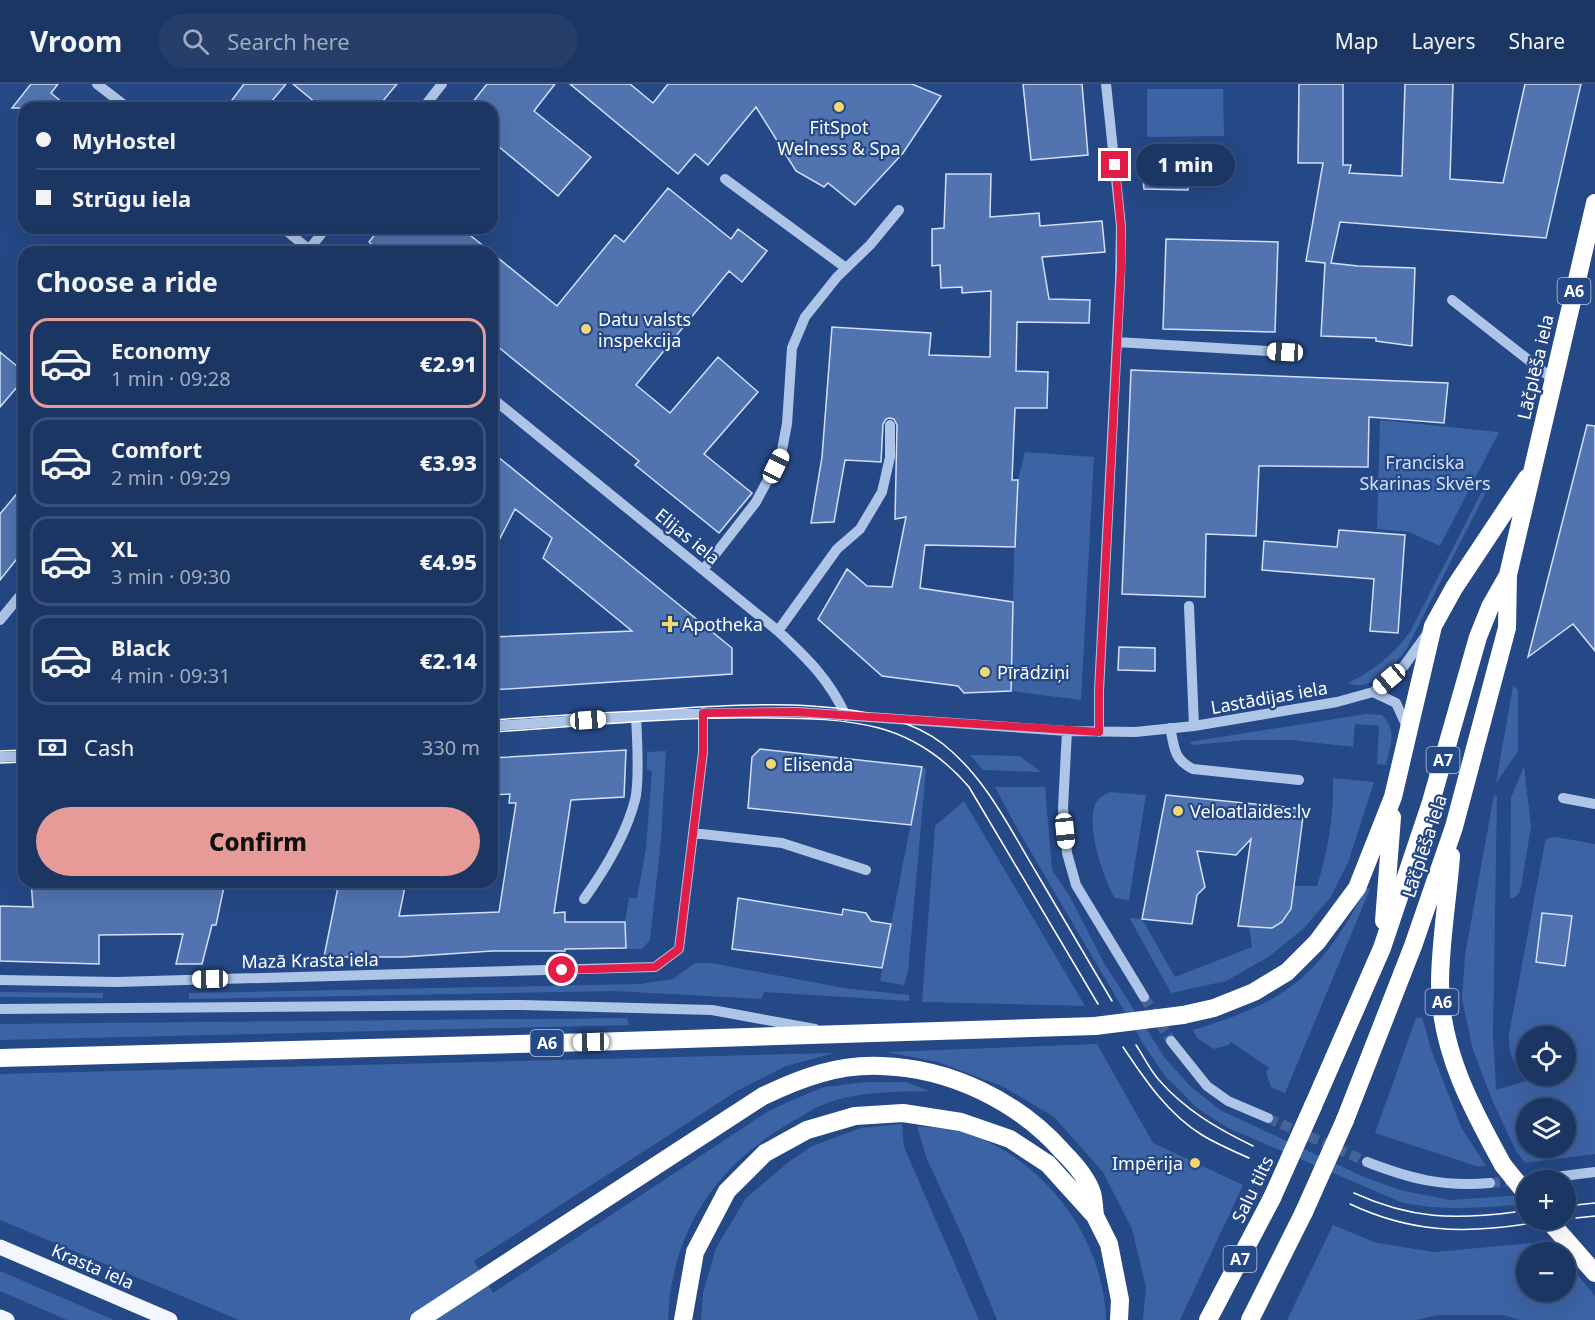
<!DOCTYPE html>
<meta charset="utf-8">
<style>
:root{--surface:#1c3664;--page:#253e6a;--text:#f1f3f6;--muted:#a0abbf;--line:#3a5078;--accent:#e69b98}
body{margin:0;font-family:"Noto Sans",sans-serif;background:var(--page);color:var(--text);height:100vh;display:flex;flex-direction:column;font-size:22px;white-space:nowrap}
*{box-sizing:border-box;margin:0}
p{font-size:20px;color:var(--muted)}
.icon{flex:none;width:33px;height:33px;fill:none;stroke:currentColor;stroke-width:2;stroke-linecap:round;stroke-linejoin:round}
.map{position:relative;flex:1;overflow:hidden}
.panel{position:absolute;left:18px;top:162px;width:480px;height:642px;display:flex;flex-direction:column;background:var(--surface);border-radius:18px;box-shadow:0 6px 24px #0002,0 0 0 2px var(--line)}
.panel>*{flex:none}
.banner{position:absolute;left:18px;top:18px;width:480px;height:132px;border-radius:18px;box-shadow:0 6px 24px #0002,0 0 0 2px var(--line);display:grid;align-content:center;height:132px;padding:0 18px;background:var(--surface)}
.controls{position:absolute;left:1516px;top:942px;display:grid;gap:12px}
.controls a{display:grid;place-items:center;width:60px;height:60px;border-radius:50%;background:var(--surface);box-shadow:0 6px 24px #0002,0 0 0 2px var(--line);font-size:30px}
.end{position:absolute;width:27px;height:27px;margin:-14px;border:8px solid #e11d48;background:#fff;box-shadow:0 0 0 3px #fff}
.from{border-radius:50%}
.bubble{position:absolute;height:42px;border-radius:21px;background:var(--surface);box-shadow:0 6px 24px #0002,0 0 0 2px var(--line);font-size:20px;font-weight:800;line-height:42px;text-align:center}
.car{position:absolute;width:18px;height:36px;margin:-18px -9px;border-radius:8px;box-shadow:0 0 4px 2px #0007;background:linear-gradient(#fff 24%,#345 0 40%,#fff 0 76%,#345 0 86%,#fff 0)}
.banner b{display:flex;align-items:center;gap:21px;height:57px;font-size:22px}
.banner b+b{border-top:2px solid var(--line)}
.banner i{width:15px;height:15px;background:var(--text)}
ul{padding:0;list-style:none}
li{display:flex;align-items:center;gap:18px;height:90px;margin:0 12px 9px;padding:0 6px;border:3px solid var(--line);border-radius:18px}
li div{flex:1}
li b{display:block;font-size:22px}
li em{font-style:normal;font-weight:800}
li.current{border-color:var(--accent)}
li>.icon{width:54px;height:54px;stroke-width:1.5}
h2{padding:0 18px;font-size:27px;line-height:72px}
.pay{display:flex;align-items:center;gap:15px;height:66px;padding:0 18px;font-size:22px}
.pay p{margin-inline-start:auto}
.button{display:flex;gap:12px;margin-top:auto;padding:12px 18px}
.button a{flex:1;height:69px;border-radius:36px;background:var(--accent);color:#111;font-size:24px;font-weight:800;line-height:69px;text-align:center}
header{display:flex;align-items:center;gap:36px;box-sizing:border-box;height:84px;padding:0 30px;background:var(--surface);border-bottom:2px solid var(--line)}
header strong{font-size:28px}
nav{display:flex;gap:33px;margin-inline-start:auto;font-size:21px}
.search{width:420px;height:54px;background:var(--page);display:flex;align-items:center;gap:15px;box-sizing:border-box;padding:0 21px;border-radius:33px;color:var(--muted);font-size:22px}
.map>svg:first-child{display:block}
</style>
<header>
<strong>Vroom</strong>
<div class="search"><svg class="icon" aria-label="search" viewBox="0 0 24 24"><circle cx="10" cy="10" r="6"/><path d="M15 15l6 6"/></svg>Search here</div>
<nav><a>Map</a><a>Layers</a><a>Share</a></nav>
</header>
<div class="map">
<svg width="1595" height="1236" viewBox="0 0 1595 1236">
<rect width="100%" height="100%" fill="#254886"/>
<path fill="#3c63a4" fill-rule="evenodd" d="M1147 5H1223L1224 52 1147 53Z
M1380 336 1499 348 1440 462 1409 448 1377 445Z
M1025 368 1094 373 1081 616 1011 607 1015 429 1018 396Z
M1486 408 1406 566C1393 582 1370 609 1348 599 1373 587 1393 571 1410 548L1481 409Z
M1513 602 1518 606V667L1496 699Z
M1366 630 1382 631C1398 647 1390 661 1386 681L1377 680 1379 642 1355 640 1353 663 1292 656H1246L1193 661 1189 658Z
M666 667 661 756 650 856 642 865H626L625 838 629 814H637L646 764 652 687 647 686V668Z
M970 671 1020 672 1041 688 983 686Z
M1524 682 1531 742 1521 803 1519 809 1514 814H1510L1511 714Z
M922 683 926 685 908 888 904 901 880 897Z
M1333 694 1374 698 1348 779 1330 814 1304 844 1270 872 1226 897 1171 909 1130 835 1131 834 1142 835 1175 893 1252 863 1249 843H1276L1290 829 1294 802H1317C1328 766 1334 732 1333 694Z
M995 703H1045L1052 786 1069 811 1104 879 1165 974 1190 1002 1220 1026 1364 1093 1400 1106 1450 1116 1527 1111V1120C1485 1124 1445 1127 1403 1119L1228 1044 1197 1024 1165 992 1146 964 1018 746Z
M1110 708 1146 711 1129 816 1115 814C1103 793 1088 749 1094 724 1096 716 1102 711 1110 708Z
M1494 711 1497 712 1493 952 1496 1006 1533 995 1529 992H1566V952H1527V990C1512 978 1508 969 1509 950L1545 758 1548 754 1556 753 1595 760V1070L1525 1079 1516 1067 1493 1018 1473 966 1462 915 1465 871ZM1527 1024H1566V1064H1527Z
M964 717 1085 922 922 918 935 742Z
M1366 804 1370 805 1285 1009 1271 1003 1266 988 1269 984 1231 958 1228 961 1214 965 1197 954 1193 946C1287 918 1320 892 1366 804Z
M695 879H711L844 904 909 911V917L764 908 761 915 614 907 189 915V909L640 900 673 895Z
M0 908 103 909V914L0 913Z
M1422 933 1432 968 1461 1043 1486 1082H1476L1375 1049 1416 934Z
M627 934 629 941 0 956V940Z
M1097 960 1153 1059 1243 1101 1180 1236H1143L1146 1203 1132 1145 1103 1088 1054 1033 1002 1002 938 978 886 968Z
M835 969 786 982 737 1007 474 1177 493 1209 767 1028 788 1018 824 1003 866 998H906L930 1007C894 1008 856 1007 822 1021 811 1026 800 1033 790 1039 715 1082 671 1149 668 1236H239L0 1136V990Z
M902 1040 904 1063 979 1236H701L703 1209 716 1164 746 1114 790 1077 812 1062 861 1044Z
M917 1042C934 1044 951 1044 967 1049 1045 1076 1104 1154 1106 1236H997L963 1153 926 1073Z
M1333 1141 1377 1159 1435 1168 1542 1158 1557 1168H1527V1208H1566V1177L1595 1212V1236H1521L1503 1231H1439L1416 1236H1287Z
M0 1187 114 1236H67L0 1207Z"/>
<path fill="#5174b0" stroke="#d3e0f7" stroke-width="1.5" d="M31 0H58L51 9 69 24H12Z
M244 0H286L266 24H226Z
M293 0H397L377 24H322Z
M487 0H555L534 27 591 73 558 112 492 57V24H468Z
M570 0H630L653 19 668 0H912L941 12 903 69 855 121 828 99 824 103 796 87 756 23 708 81 695 70 678 90Z
M1023 0H1082L1088 71 1031 76Z
M1299 0H1343V81H1351L1349 89 1402 92 1405 0H1453L1450 95 1503 99 1525 0H1581L1546 154 1340 138 1331 179 1358 182 1415 184 1412 262 1376 257V254L1321 252 1325 179 1306 177 1323 79H1298Z
M1140 67 1189 69 1188 106 1144 105Z
M946 90H991L990 133 1039 129 1040 142 1102 137 1105 168 1042 173 1049 215 1090 216 1089 239 1017 238 1016 287 1048 288 1047 324H1015L1012 396H1018L1015 463 925 461 920 504 1013 518 1011 607 964 609 958 602 882 592 818 535 847 485 867 502 892 503 906 433 895 435 897 341 894 335 889 334 886 335 883 340 881 378 845 376 834 438 811 439 822 373 832 243 931 249 929 271 990 273 991 207 962 209V203L941 204 940 181 932 182V145L944 144Z
M668 104 731 155 738 145 767 167 742 198 729 187 636 301 670 329 718 273 758 308 704 370 752 409 719 449 635 381 639 377 492 258V169L557 222 615 151 624 158Z
M380 144H461L491 168H381L369 158Z
M1166 155 1278 158 1275 248 1163 245Z
M0 268 24 288V295L0 323Z
M1131 286 1448 299 1444 339 1369 333 1368 383 1259 382 1256 452 1206 450 1205 513 1122 510Z
M1587 341 1595 342V567L1573 540 1528 573Z
M492 368 732 564V590L492 606V553L632 547 543 474 552 454 515 425 492 470Z
M24 401V466L0 496V430Z
M1339 446 1405 451 1398 549 1370 547 1374 495 1262 486 1264 457 1337 463Z
M1119 563 1155 564V587L1118 586Z
M760 665 922 683 911 741 748 724 752 673Z
M626 666 624 713 571 716 554 829 565 828V838H625L626 864 565 865V867H492L403 873H324L339 798H406L399 832 499 828 516 719H509L510 710 492 711V674Z
M1166 711 1304 725 1291 825 1282 838 1272 844 1238 842 1251 755 1236 771 1197 767 1205 803 1197 811 1192 840 1142 835Z
M31 798H225L216 841H212L202 880H176L183 850 99 851V880L0 877V822L33 823Z
M738 814 842 831 843 825 866 829 871 837 891 840 882 884 732 865Z
M1542 829 1572 832 1565 882 1536 878Z"/>
<g fill="none" stroke-linecap="round" stroke-linejoin="round">
<path stroke="#466398" stroke-width="10" stroke-dasharray="10 5" stroke-linecap="butt" d="M1144 913 1171 957
M1268 1034 1367 1078
M1490 1099 1539 1095"/>
<path stroke="#afc5e8" stroke-width="10" d="M97 0 128 24
M423 24 442 0
M725 95 846 184
M283 144 312 168
M307 168 326 144
M1452 216 1554 296
M1117 258 1285 268
M492 314 778 547C807 574 829 595 846 632
M703 486 756 418 781 371 787 340 792 264 805 233 837 193 870 161 899 126
M1189 522 1194 642
M0 536 24 507
M778 547 837 465 860 445 882 408 890 373V341
M1373 608 1396 619 1408 645
M492 642 673 630 797 628 1067 647 1135 648 1194 642 1337 618 1373 608 1404 582 1427 550
M1170 644C1175 664 1173 675 1193 685L1299 696
M1067 647 1063 724 1067 769 1076 801 1144 913
M1099 648V607L1120 197 1121 142 1106 0
M0 673 24 672
M1563 714 1595 720
M693 749 782 759 866 786
M584 815C604 787 626 751 635 716 640 696 637 654 636 632
M0 896 116 898 655 883 679 865 703 668V629
M0 925 522 921 712 926 815 945
M1171 957 1207 1002 1228 1017 1268 1034
M1367 1078C1411 1095 1442 1103 1490 1099
M1539 1095 1595 1088"/>
<path stroke="#f2f6fe" stroke-width="15" d="M0 1163 170 1236
M0 1233 7 1236"/>
<path stroke="#fff" stroke-width="18" d="M1451 772C1448 813 1440 859 1440 900 1440 966 1472 1025 1503 1081
M1384 837 1392 733
M1183 931 1214 924 1254 908 1287 888 1317 858 1357 804 1393 713 1433 542 1454 504 1527 394
M0 974 591 958 1095 942
M1313 1022 1382 864 1431 718 1478 553 1490 523 1507 493
M1345 1036 1413 862 1454 743 1507 544 1508 491 1595 119
M1565 1155 1595 1189
M419 1236 763 1012C801 994 838 980 881 982 950 984 1018 1017 1063 1068 1074 1079 1087 1093 1092 1109 1094 1116 1094 1124 1095 1132
M683 1236 695 1168 727 1107 765 1069 807 1046 855 1032 903 1029 961 1038 1010 1055 1048 1080 1095 1132 1109 1160 1120 1216 1119 1236
M1208 1236 1272 1114
M1250 1236 1304 1128"/>
<path stroke="#fff" stroke-width="1.5" d="M492 636C546 632 601 629 655 626 735 621 878 608 943 660 985 693 1009 743 1036 788 1061 831 1087 874 1112 917
M492 648C585 642 678 632 770 634 806 634 844 635 879 644 916 654 945 675 969 703L1098 920
M0 667 24 666
M0 679 24 678
M1136 961C1144 973 1150 986 1159 996 1185 1026 1218 1045 1253 1062
M1123 963C1145 996 1168 1030 1202 1051 1217 1060 1233 1067 1249 1074
M1354 1109C1411 1135 1454 1136 1515 1128
M1350 1120C1409 1148 1463 1150 1526 1140
M1566 1122 1595 1119
M1576 1134 1595 1132"/>
<path stroke="#fff" stroke-width="18" d="M1095 942 1183 931
M1503 1081 1527 1111
M1272 1114 1313 1022
M1304 1128 1345 1036
M1548 1136 1565 1155"/>
</g>
<g fill="none" stroke-linecap="round" stroke-linejoin="round">
<path stroke="#e11d48" stroke-width="8" d="M562 886 655 883 679 865 703 668V629L797 628 1099 648V607L1121 184V142L1115 81"/>
</g>
<g fill="#f2d873" stroke="#254886" stroke-width="2">
<circle cx="839" cy="23" r="6"/>
<circle cx="586" cy="245" r="6"/>
<path d="M667 531h6v6h6v6h-6v6h-6v-6h-6v-6h6z"/>
<circle cx="985" cy="588" r="6"/>
<circle cx="771" cy="680" r="6"/>
<circle cx="1178" cy="727" r="6"/>
<circle cx="1195" cy="1079" r="6"/>
</g>
<g text-anchor="middle" dominant-baseline="central" stroke-width="4.5" stroke-linejoin="round" paint-order="stroke">
<g fill="#254886" stroke="#bec8db" stroke-width="1.5">
<rect x="1557.5" y="194" width="33" height="26" rx="4.5"/>
<rect x="1426.5" y="663" width="33" height="26" rx="4.5"/>
<rect x="1425.5" y="905" width="33" height="26" rx="4.5"/>
<rect x="530.5" y="946" width="33" height="26" rx="4.5"/>
<rect x="1223.5" y="1162" width="33" height="26" rx="4.5"/>
</g>
<g font-size="16" font-weight="bold" fill="#fff">
<text x="1574" y="207">A6</text>
<text x="1443" y="676">A7</text>
<text x="1442" y="918">A6</text>
<text x="547" y="959">A6</text>
<text x="1240" y="1175">A7</text>
</g>
<g font-size="18" fill="#fff" stroke="#254886" text-anchor="start">
<text x="839" y="43" text-anchor="middle">FitSpot<tspan x="839" dy="21">Welness &amp; Spa</tspan></text>
<text x="598" y="235">Datu valsts<tspan x="598" dy="21">inspekcija</tspan></text>
<text x="682" y="540">Apotheka</text>
<text x="997" y="588">Pīrādziņi</text>
<text x="783" y="680">Elisenda</text>
<text x="1190" y="727">Veloatlaides.lv</text>
<text x="1183" y="1079" text-anchor="end">Impērija</text>
</g>
<g font-size="18" fill="#fff" stroke="#254886">
<text transform="translate(1535 283) rotate(-77)">Lāčplēša iela</text>
<text transform="translate(688 452) rotate(39)">Elijas iela</text>
<text transform="translate(1269 613) rotate(-10)">Lastādijas iela</text>
<text transform="translate(1424 762) rotate(-72)">Lāčplēša iela</text>
<text transform="translate(310 876) rotate(-1)">Mazā Krasta iela</text>
<text transform="translate(1252 1105) rotate(-64)">Salu tilts</text>
<text transform="translate(93 1182) rotate(23)">Krasta iela</text>
</g>
<g font-size="18" fill="#d3e0f7" stroke="#254886">
<text x="1425" y="378">Franciska<tspan x="1425" dy="21">Skarinas Skvērs</tspan></text>
</g>
</g>
</svg>
<div class="controls">
<a><svg class="icon" aria-label="locate" viewBox="0 0 24 24"><circle cx="12" cy="12" r="6"/><path d="M12 2v4M12 18v4M2 12h4M18 12h4"/></svg></a>
<a><svg class="icon" aria-label="layers" viewBox="0 0 24 24"><path d="M12 4l9 5-9 5-9-5zM3 14l9 5 9-5"/></svg></a>
<a>+</a>
<a>−</a>
</div>
<i class="end from" style="left:562px;top:886px"></i>
<i class="end" style="left:1115px;top:81px"></i>
<div class="bubble" style="left:1136px;top:60px;width:99px">1 min</div>
<i class="car" style="left:1285px;top:268px;rotate:273deg"></i>
<i class="car" style="left:776px;top:382px;rotate:26deg"></i>
<i class="car" style="left:1389px;top:595px;rotate:230deg"></i>
<i class="car" style="left:588px;top:636px;rotate:86deg"></i>
<i class="car" style="left:1065px;top:747px;rotate:174deg"></i>
<i class="car" style="left:210px;top:895px;rotate:269deg"></i>
<i class="car" style="left:591px;top:958px;rotate:269deg"></i>
<div class="banner">
<b><i class="from"></i>MyHostel</b>
<b><i></i>Strūgu iela</b>
</div>
<section class="panel">
<h2>Choose a ride</h2>
<ul>
<li class="current"><svg class="icon" aria-label="car" viewBox="0 0 24 24"><path d="M5 17H2v-5l4-1 3-4h7l3 4 3 1v5h-3M9 17h6M6 11h13"/><circle cx="7" cy="17" r="2"/><circle cx="17" cy="17" r="2"/></svg><div><b>Economy</b><p>1 min · 09:28</p></div><em>€2.91</em></li>
<li><svg class="icon" aria-label="car" viewBox="0 0 24 24"><path d="M5 17H2v-5l4-1 3-4h7l3 4 3 1v5h-3M9 17h6M6 11h13"/><circle cx="7" cy="17" r="2"/><circle cx="17" cy="17" r="2"/></svg><div><b>Comfort</b><p>2 min · 09:29</p></div><em>€3.93</em></li>
<li><svg class="icon" aria-label="car" viewBox="0 0 24 24"><path d="M5 17H2v-5l4-1 3-4h7l3 4 3 1v5h-3M9 17h6M6 11h13"/><circle cx="7" cy="17" r="2"/><circle cx="17" cy="17" r="2"/></svg><div><b>XL</b><p>3 min · 09:30</p></div><em>€4.95</em></li>
<li><svg class="icon" aria-label="car" viewBox="0 0 24 24"><path d="M5 17H2v-5l4-1 3-4h7l3 4 3 1v5h-3M9 17h6M6 11h13"/><circle cx="7" cy="17" r="2"/><circle cx="17" cy="17" r="2"/></svg><div><b>Black</b><p>4 min · 09:31</p></div><em>€2.14</em></li>
</ul>
<div class="pay"><svg class="icon" aria-label="cash" viewBox="0 0 24 24"><path d="M3 7h18v10H3z"/><circle cx="12" cy="12" r="2"/></svg>Cash<p>330 m</p></div>
<div class="button"><a>Confirm</a></div>
</section>
</div>
